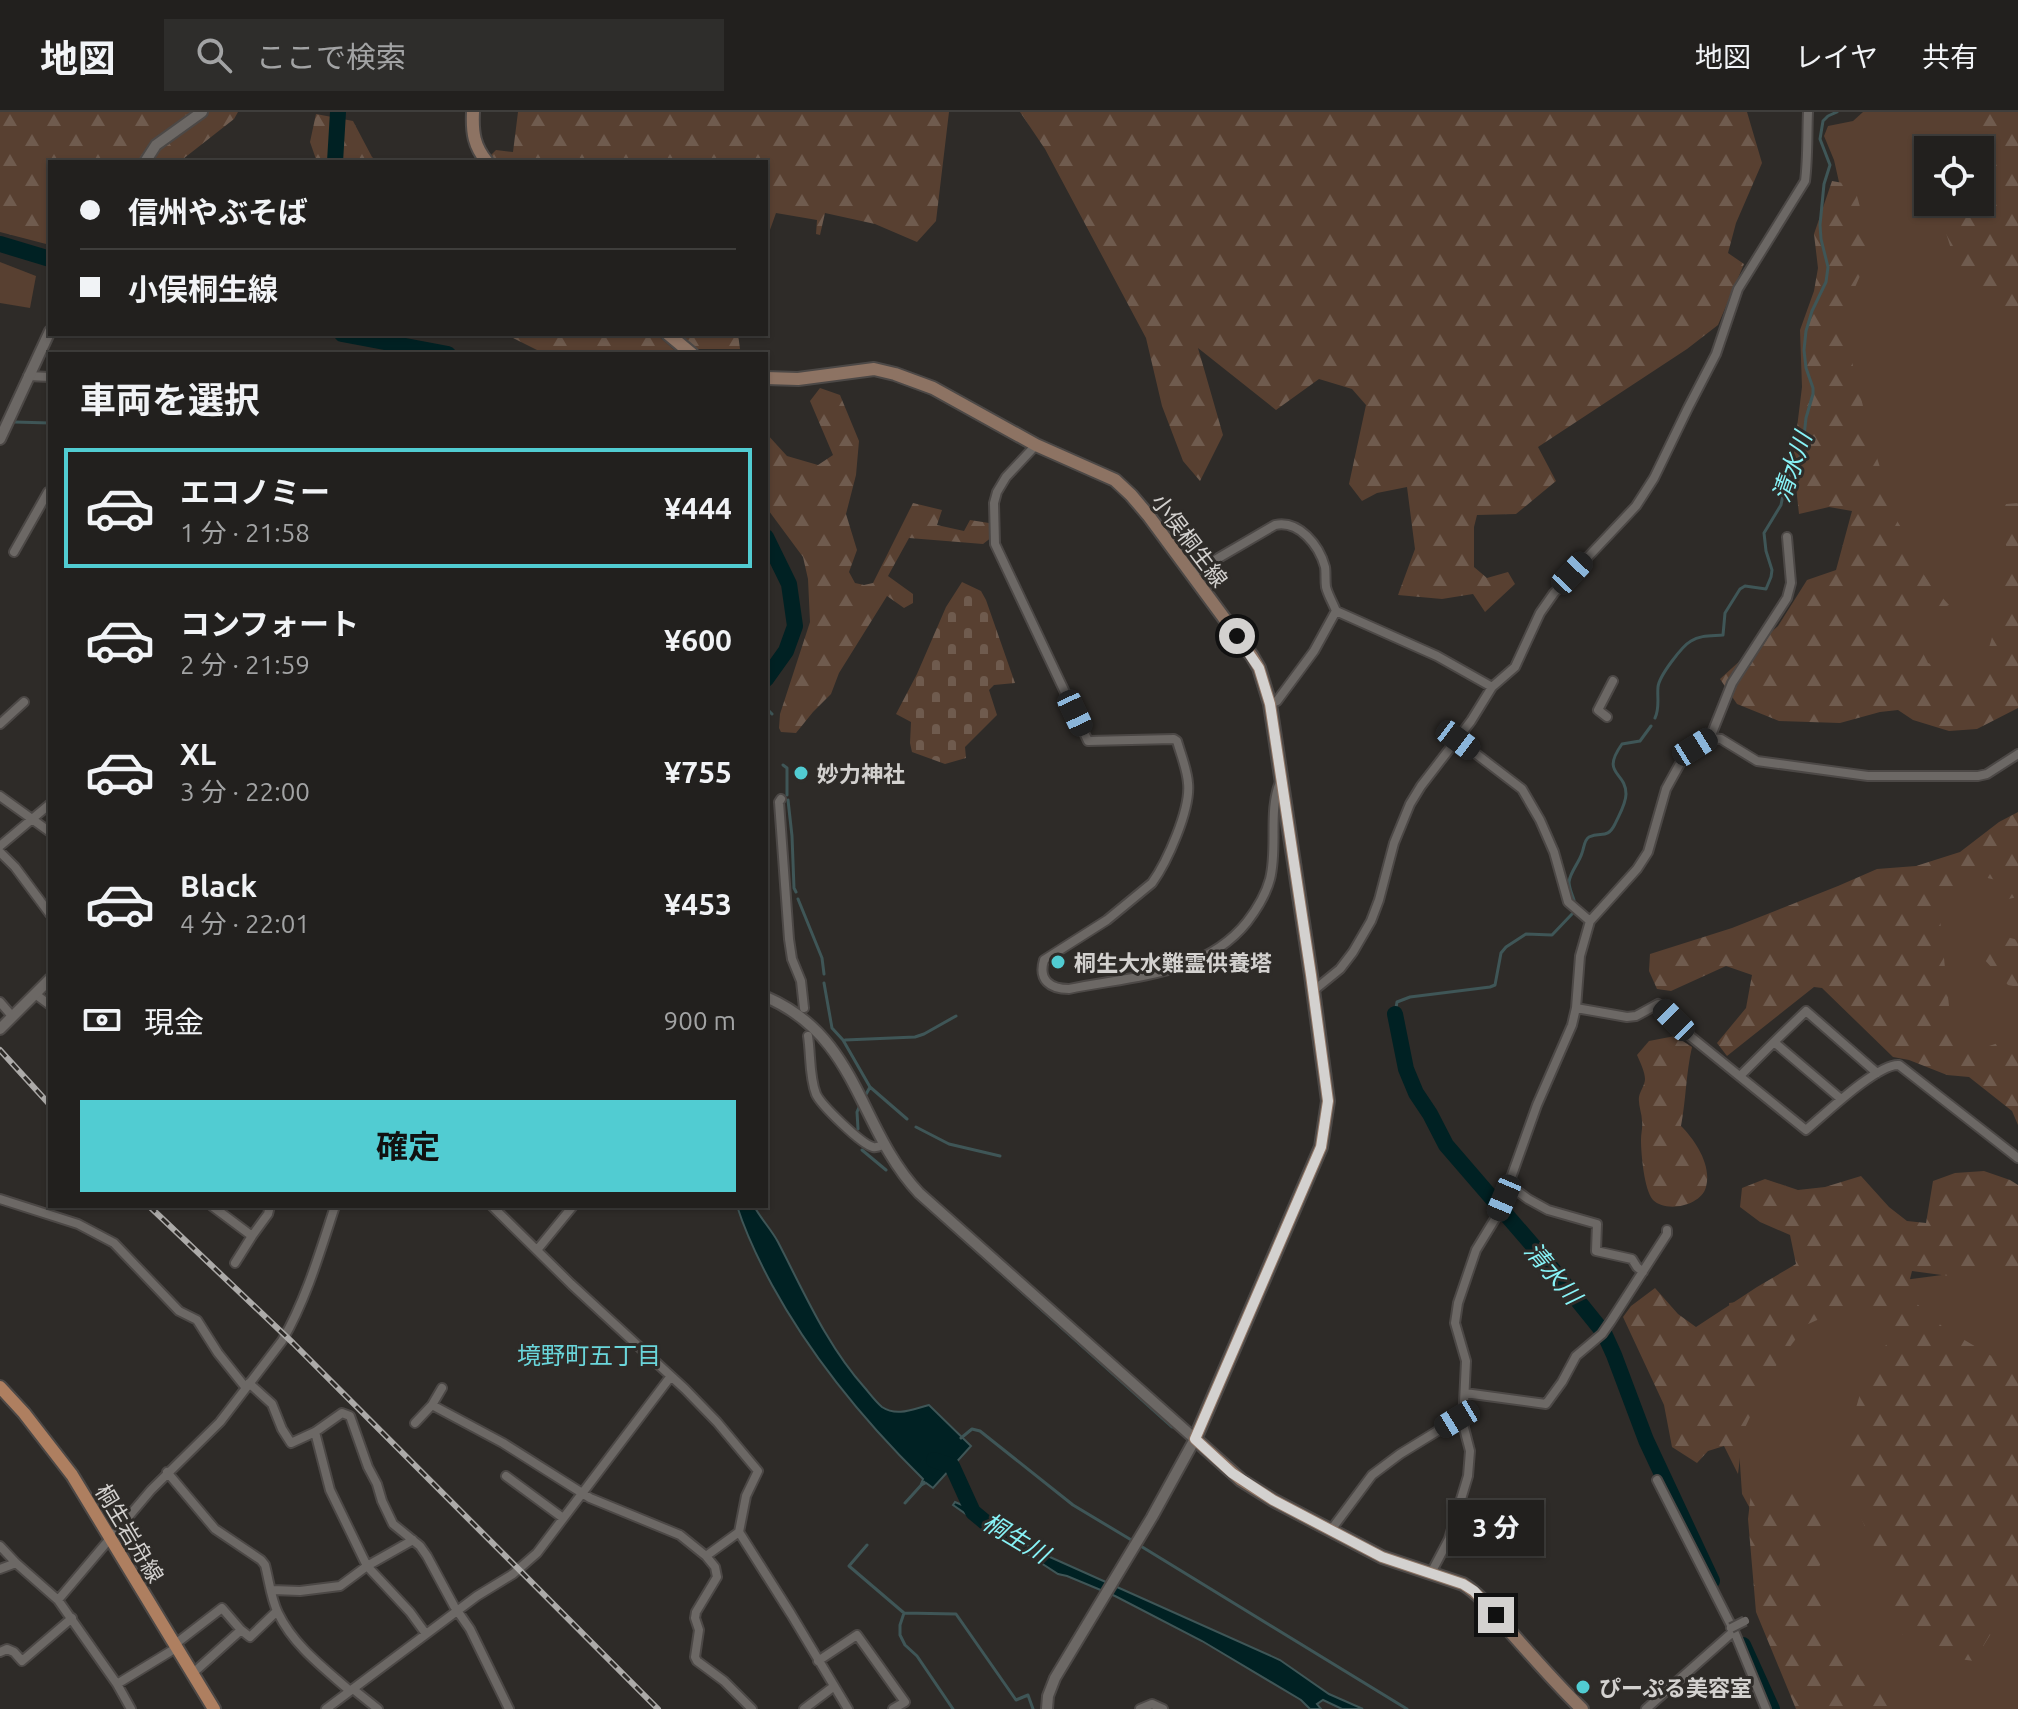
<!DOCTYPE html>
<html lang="ja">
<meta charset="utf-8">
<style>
:root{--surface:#22201e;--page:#2e2d2b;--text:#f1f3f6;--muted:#a2a3a4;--line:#3f3e3c;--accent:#51ccd2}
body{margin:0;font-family:Ubuntu,"Noto Sans JP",sans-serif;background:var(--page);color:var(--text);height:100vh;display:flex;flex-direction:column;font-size:30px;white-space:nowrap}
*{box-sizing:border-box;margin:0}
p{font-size:26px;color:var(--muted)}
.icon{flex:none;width:44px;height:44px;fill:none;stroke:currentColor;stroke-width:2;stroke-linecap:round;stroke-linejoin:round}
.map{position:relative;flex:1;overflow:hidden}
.sheet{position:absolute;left:48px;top:240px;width:720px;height:856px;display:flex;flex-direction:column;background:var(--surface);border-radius:0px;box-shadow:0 2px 6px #0004,0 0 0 2px var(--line)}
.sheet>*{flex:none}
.guide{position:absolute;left:48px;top:48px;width:720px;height:176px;border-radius:0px;box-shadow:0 2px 6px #0004,0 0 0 2px var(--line);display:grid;align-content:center;height:176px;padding:0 32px;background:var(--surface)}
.controls{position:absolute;left:1914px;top:24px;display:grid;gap:16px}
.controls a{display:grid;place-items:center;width:80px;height:80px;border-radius:0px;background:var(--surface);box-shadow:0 2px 6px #0004,0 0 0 2px var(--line);font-size:40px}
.end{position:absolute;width:36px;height:36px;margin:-18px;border:10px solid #d3d1cf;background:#111;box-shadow:0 0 0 4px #111}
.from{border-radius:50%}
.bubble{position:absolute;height:56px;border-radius:0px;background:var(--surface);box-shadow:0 2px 6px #0004,0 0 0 2px var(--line);font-size:26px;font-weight:700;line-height:56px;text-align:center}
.car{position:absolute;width:24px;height:48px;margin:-24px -12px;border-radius:10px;box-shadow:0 0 6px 2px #0007;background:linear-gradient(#222 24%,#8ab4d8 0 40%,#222 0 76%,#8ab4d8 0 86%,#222 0)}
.guide b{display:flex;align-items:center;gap:28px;height:76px;font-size:30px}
.guide b+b{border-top:2px solid var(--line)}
.guide i{width:20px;height:20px;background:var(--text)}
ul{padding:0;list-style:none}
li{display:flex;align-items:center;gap:24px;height:120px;margin:0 16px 12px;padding:0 16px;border:4px solid transparent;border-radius:0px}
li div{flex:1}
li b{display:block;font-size:30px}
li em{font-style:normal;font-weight:700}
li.active{border-color:var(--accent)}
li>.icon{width:72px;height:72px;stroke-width:1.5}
h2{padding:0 32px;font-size:36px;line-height:96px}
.pay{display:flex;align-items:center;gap:20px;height:88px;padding:0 32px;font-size:30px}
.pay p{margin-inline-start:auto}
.action{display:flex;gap:16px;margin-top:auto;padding:16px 32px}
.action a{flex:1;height:92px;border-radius:0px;background:var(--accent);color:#111;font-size:32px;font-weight:700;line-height:92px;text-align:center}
header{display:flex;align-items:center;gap:48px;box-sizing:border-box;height:112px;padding:0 40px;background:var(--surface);border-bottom:2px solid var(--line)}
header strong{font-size:38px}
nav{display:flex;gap:44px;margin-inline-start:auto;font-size:28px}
.search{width:560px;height:72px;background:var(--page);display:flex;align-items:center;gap:20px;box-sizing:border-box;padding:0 28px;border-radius:0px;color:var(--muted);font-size:30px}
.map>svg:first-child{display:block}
</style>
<header>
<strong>地図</strong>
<div class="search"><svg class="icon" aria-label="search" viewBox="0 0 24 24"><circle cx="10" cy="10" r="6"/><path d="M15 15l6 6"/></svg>ここで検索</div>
<nav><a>地図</a><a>レイヤ</a><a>共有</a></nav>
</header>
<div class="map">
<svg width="2018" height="1597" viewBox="0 0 2018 1597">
<defs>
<pattern id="forest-firs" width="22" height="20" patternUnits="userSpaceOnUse" patternTransform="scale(2)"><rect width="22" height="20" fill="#584031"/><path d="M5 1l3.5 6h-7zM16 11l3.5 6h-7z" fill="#6f5b4e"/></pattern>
<pattern id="cemetery-stones" width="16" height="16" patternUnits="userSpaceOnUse" patternTransform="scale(2)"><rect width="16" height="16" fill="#584031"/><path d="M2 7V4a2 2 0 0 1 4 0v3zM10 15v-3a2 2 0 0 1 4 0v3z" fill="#6f5b4e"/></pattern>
</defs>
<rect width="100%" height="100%" fill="#2e2b28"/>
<path fill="#584031" d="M1863 0H1970L1964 38H1928V90H1955L2018 191V528L1998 565 1920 569 1869 468 1839 237 1850 119 1834 48 1824 24 1828 14 1853 9Z
M0 150 36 164 30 196 0 191Z
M2018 705V1004L1892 876 1921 769Z
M2018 1153V1597H1881L1800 1487 1742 1382 1729 1191Z"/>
<path fill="url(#forest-firs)" d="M0 0H238L234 7 183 47 176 50H50V133L0 120Z
M518 0H949L936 109 917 130 875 112 825 101 820 123 816 122 817 108 776 101 766 129V50H496L490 44 496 38 513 40Z
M1020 0H1747L1762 51 1736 111 1728 141 1744 152 1718 213 1687 237 1538 335 1556 369 1516 402 1477 403 1474 415V455L1487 466 1508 460 1515 472 1485 500 1473 482 1442 487 1398 483 1415 437 1407 375 1377 381 1362 389 1349 372 1366 293 1352 277 1319 267 1276 298 1198 236 1223 323 1200 369 1183 349 1162 294 1146 226 1045 37Z
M1967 0H2018V211L1962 157 1952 140 1942 108 1946 90H1980V38H1958Z
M316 2 353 9 372 45 378 50H317L310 30Z
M1832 69 1854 73 1863 106 1868 146 1848 191 1846 226 1872 330 1884 368 1886 391 1907 425 1914 448 1931 473 1949 493C1934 502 1917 491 1903 501L1928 551 1960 562 1984 553 1997 508 2007 436 1998 410 1995 393 2018 391V596L1977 617 1949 619 1913 608 1898 598 1880 600 1840 611 1779 609 1737 592 1720 567 1778 514 1807 468 1836 458 1852 399 1829 395 1799 402 1793 348 1802 275 1800 218 1814 179 1818 156 1814 122Z
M501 222H656L679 242H545L511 225Z
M678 222H738L740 237H695Z
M820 276 840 283 859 329 856 363 846 402 857 438 849 460 855 471 864 473 873 471 913 391 942 398 937 413 964 419 970 408 989 411 992 425 983 432 909 426 888 464 913 482V491L904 496 887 484 839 561 831 582 813 600 796 621 781 620 779 616 780 602 810 510 808 467 803 445 766 395V321L787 344 818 353 833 343 810 289Z
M2018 700V785L2008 787 1996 768 1979 764 1940 808 1951 913 1961 929 1977 938 2010 927 2018 929V1013L2012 999 1969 965 1947 963 1909 948 1893 945 1822 876 1814 875 1727 944 1717 931 1746 896 1752 863 1726 854 1671 879 1657 877 1649 859 1650 842 1732 816 1838 774 1877 757 1916 754 1960 740 1999 710Z
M1988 820 2018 828V875L2008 873 1982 845Z
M1675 924 1692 935C1686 961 1686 988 1681 1014 1695 1028 1712 1053 1706 1075 1701 1094 1666 1101 1653 1088 1644 1078 1641 1041 1641 1028 1641 1021 1643 1015 1642 1009 1642 1001 1638 993 1639 985 1640 979 1645 973 1645 967 1645 960 1640 950 1637 943L1649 929Z
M1984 1059 2010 1068 2018 1073V1156L1964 1166 1912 1159 1910 1167 1916 1191 1944 1216 2012 1256H2018V1478L1974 1549 1930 1543 1898 1519 1884 1457 1845 1370 1846 1330 1854 1302 1870 1250 1887 1232V1195L1837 1199 1806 1213 1770 1262 1743 1320 1738 1362 1724 1334 1708 1339 1697 1351 1672 1335 1664 1293 1623 1205 1631 1194 1655 1176 1678 1202 1696 1215 1757 1175 1796 1152 1790 1123 1760 1110 1740 1095 1742 1076 1765 1067 1798 1078 1825 1075 1861 1064 1889 1095 1907 1109 1926 1111 1933 1069 1955 1061Z
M1796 1380 1817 1389 1825 1441 1814 1467 1819 1488 1832 1524 1852 1549 1861 1568 1910 1597H1796L1756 1500 1748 1407 1751 1381Z"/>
<path fill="url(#cemetery-stones)" d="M962 470 981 479 986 488 1015 571 994 573 989 578 997 603 965 635 966 646 945 652 912 640 910 631 911 610 896 602 917 562 946 495Z"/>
<path fill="#002123" stroke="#3f5657" stroke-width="2" d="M737 1094H754C761 1107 771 1117 778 1130 804 1180 827 1234 865 1276 870 1282 876 1290 882 1295 897 1305 913 1297 929 1293L971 1334 933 1376 926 1371 922 1373 921 1372 923 1367C864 1309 812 1246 772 1173 758 1147 746 1122 737 1094Z
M955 1390 981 1401 999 1418 1041 1441 1280 1548 1329 1582 1363 1597H1342L1323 1588 1317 1592 1321 1597H1310L1301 1588 1202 1529 1115 1484 1067 1464 1058 1462 1021 1438H1017L953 1393Z"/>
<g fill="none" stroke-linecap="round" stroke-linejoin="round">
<path stroke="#3f5657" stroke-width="3" d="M14 310 50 311
M766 596 772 602
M1655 606C1660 596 1657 586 1658 575 1659 564 1682 534 1691 529 1700 523 1712 524 1723 523L1725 501 1740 477 1745 474 1766 477 1771 465 1772 458 1766 439 1764 421 1781 393 1786 368 1798 353 1803 333 1806 306 1813 282V276L1806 256 1804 238 1806 219 1812 199 1826 170 1828 155 1821 127 1820 113 1824 72 1830 53 1820 27 1823 9 1828 4 1837 0
M783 653 787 656V683
M788 688 792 724 794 776 796 780
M798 787 822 846 824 862
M1574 788C1572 782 1569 776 1569 770 1570 760 1579 751 1582 741 1584 736 1584 728 1589 725 1601 719 1607 728 1615 712 1619 703 1626 692 1626 682 1626 659 1600 663 1622 632L1640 629 1651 614
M824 871 832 916 843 928 870 975 864 986
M1395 902 1397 890 1410 885 1490 875 1495 873 1501 841 1506 835 1526 822 1552 823 1572 802
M845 928 915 925 924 922 956 904
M870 975 907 1007
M916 1015 949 1032 1000 1044
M858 1017 857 1000 860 993
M862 1038 886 1058
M934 1101 1172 1315
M961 1326 972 1317 980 1319 1073 1393 1133 1429
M905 1391 924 1370
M867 1433 849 1454 904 1501 956 1502 1016 1588 1028 1583 1033 1597
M1139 1433 1407 1597
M904 1501 900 1513V1523L905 1533 917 1544 953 1597"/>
<path stroke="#002123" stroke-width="16" d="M335 50 338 0
M0 132 50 147
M342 222 448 242
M766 425 789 472 795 514 786 539 766 567
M1395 902 1406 957 1416 981 1430 1002 1446 1033 1541 1143 1604 1221 1614 1243 1646 1328 1712 1469
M934 1348 952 1354 973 1400 985 1410
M1743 1533 1772 1597"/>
<g stroke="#4c4846" stroke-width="12">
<path id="minor" d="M28 264 50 265
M1036 333 1006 365 997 380 994 391 995 432 1088 629 1174 627 1177 629C1181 643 1187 657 1188 671 1191 697 1167 750 1152 771L1107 808 1044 848C1038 868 1050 877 1069 877 1131 864 1204 864 1247 810 1257 797 1266 782 1270 767 1278 735 1268 700 1280 670
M14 440 48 380 50 381
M1191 462 1275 413C1299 408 1319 433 1325 455 1326 461 1325 468 1326 475 1328 483 1333 491 1336 499L1437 544 1492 575
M1270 592 1277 589 1314 539 1336 499
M1607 605 1598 598 1613 569
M0 612 24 590
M1710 626 1721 627 1757 649 1868 664H1978L1987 662 2018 642
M1458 628 1522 677 1540 708 1554 740 1568 790 1590 809
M0 684 50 720
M781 687 779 690 789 827 792 847 801 869 804 896
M0 734 50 692
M0 740 15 755 50 802
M1313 879 1340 857 1353 840 1371 809 1379 788 1394 731 1410 692 1421 674 1471 609 1492 575 1515 555 1540 501 1554 481 1636 394 1654 366 1688 296 1716 242 1738 177 1805 69C1808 46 1807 23 1808 0
M35 882 50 893
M0 890 12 904
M1576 896 1627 905 1636 904 1658 892 1690 924 1806 1018C1824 1003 1878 951 1899 953L2018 1046
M808 924C811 943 809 964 816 982 821 993 861 1032 873 1035 878 1036 880 1034 885 1032
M1774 930 1806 899 1877 961
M1741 963 1774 930 1841 987
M1509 1073 1528 1087 1548 1098 1597 1112 1596 1139 1632 1147 1637 1155 1643 1160
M0 1087 78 1112 114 1131 179 1199 197 1208 218 1241 246 1276
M212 1094 252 1124 268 1102 270 1094
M492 1094 571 1172 685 1277 717 1310 758 1359 746 1384 739 1420 791 1502 848 1597
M537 1138 573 1094
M235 1151 252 1124
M249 1271 272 1292 282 1317 291 1331 315 1320 342 1301 350 1304 368 1355 377 1372 382 1389 393 1412 420 1434 427 1444 454 1494 470 1517 509 1597
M1465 1281 1546 1292 1562 1270 1576 1244 1602 1222 1611 1209 1667 1122V1118
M432 1293 503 1331 590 1386 680 1423 706 1444 715 1455 717 1465 696 1500 695 1506 699 1518 695 1545 697 1549 724 1569 752 1597
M415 1311 432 1293 442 1276
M315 1320 330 1378 367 1454 410 1500 426 1522
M167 1360 215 1417 261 1448 265 1453C269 1468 271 1487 278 1501 294 1534 324 1556 350 1579
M506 1364 563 1406
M1657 1368 1734 1519 1766 1597
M1331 1418 1372 1363 1400 1342 1457 1307 1464 1298
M0 1434 16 1451 58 1488 117 1572 131 1597
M706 1444 739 1420
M0 1457 16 1451
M1431 1461 1449 1427 1468 1364 1470 1339 1463 1312 1466 1249 1455 1211 1458 1191 1476 1138 1498 1102 1537 993 1572 913 1576 896 1580 844 1590 809 1637 757 1648 740 1666 677 1682 648 1695 635 1710 626 1732 571 1787 486 1791 471 1787 425
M272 1478 300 1479 340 1474 367 1454 413 1428
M58 1488 151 1378 220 1310 282 1229C306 1188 320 1140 335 1094
M241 1518 250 1525 277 1499
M174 1533 222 1496 241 1518 192 1562
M0 1540 7 1537 14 1540 22 1549 72 1506
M818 1549 857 1523 905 1590 893 1597
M117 1572 176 1536
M353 1577 378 1597
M326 1597 477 1484 513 1462 537 1441 671 1264
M804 1597 833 1575
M1140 1597 1152 1592 1163 1597
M1646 1597 1734 1519 1731 1516"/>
</g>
<g stroke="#4c4846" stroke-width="14">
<path id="tertiary" d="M145 50 156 33 202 0
M0 327 50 219
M766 885C859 925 858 1016 919 1081L1195 1327 1152 1405 1055 1566 1048 1584 1047 1597
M0 917 50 867"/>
</g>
<g stroke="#4c4846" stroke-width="16">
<path id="secondary" d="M473 0C472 21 474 34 487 50
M668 222 692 242
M766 266 798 267 874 257 895 262 933 276 1036 333 1115 368 1131 383 1148 403 1252 544 1259 556 1270 592 1311 863 1328 989 1321 1035 1195 1327 1241 1368 1273 1388 1382 1445 1463 1472C1481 1483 1494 1501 1508 1517 1532 1544 1556 1572 1582 1597"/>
</g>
<g stroke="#4c4846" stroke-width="16">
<path id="primary" d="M0 1275 24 1301 72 1363 214 1597"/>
</g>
<use href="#minor" stroke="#6c6865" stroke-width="8"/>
<use href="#tertiary" stroke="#6c6865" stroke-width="10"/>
<use href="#secondary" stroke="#8d7363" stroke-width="12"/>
<use href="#primary" stroke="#ae7f60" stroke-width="12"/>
<g stroke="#acaaa8" stroke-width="6">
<path id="rail" d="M0 938 50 993
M149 1094 293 1231 658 1597"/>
</g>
<use href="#rail" stroke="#2e2b28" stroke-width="3" stroke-dasharray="9" stroke-linecap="butt"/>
<g stroke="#4c4846" stroke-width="12" stroke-linecap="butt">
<path id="minor-bridge" d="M1731 1516 1745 1509"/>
</g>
<use href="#minor-bridge" stroke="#6c6865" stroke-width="8"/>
</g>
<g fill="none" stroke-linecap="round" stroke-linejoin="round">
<path stroke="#d3d1cf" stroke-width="10" d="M1237 524 1259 556 1270 592 1311 863 1328 989 1321 1035 1195 1327 1232 1361 1273 1388 1382 1445 1463 1472 1474 1479 1496 1503"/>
</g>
<g fill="#51ccd2" stroke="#2e2b28" stroke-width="3">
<circle cx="801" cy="661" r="8"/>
<circle cx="1058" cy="850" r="8"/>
<circle cx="1583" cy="1575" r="8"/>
</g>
<g text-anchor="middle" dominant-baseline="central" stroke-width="6" stroke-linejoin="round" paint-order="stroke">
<g font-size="22" fill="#d3d1cf" stroke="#2e2b28">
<text transform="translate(1190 428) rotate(53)">小俣桐生線</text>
<text transform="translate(130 1421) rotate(59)">桐生岩舟線</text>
</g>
<g font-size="22" font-weight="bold" fill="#d3d1cf" stroke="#2e2b28" text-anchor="start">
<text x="817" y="661">妙力神社</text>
<text x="1074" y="850">桐生大水難霊供養塔</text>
<text x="1599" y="1575">ぴーぷる美容室</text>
</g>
<g font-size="24" font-style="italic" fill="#88f3f7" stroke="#2e2b28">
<text transform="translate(1792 355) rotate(-71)">清水川</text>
<text transform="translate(1553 1161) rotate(50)">清水川</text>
<text transform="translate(1016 1426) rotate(31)">桐生川</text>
</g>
<g font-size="24" fill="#6ad6db" stroke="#2e2b28">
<text x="589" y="1243">境野町五丁目</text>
</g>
</g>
</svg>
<div class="controls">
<a><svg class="icon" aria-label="locate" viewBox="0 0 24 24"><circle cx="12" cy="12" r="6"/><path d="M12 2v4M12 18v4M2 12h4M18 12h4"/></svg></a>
</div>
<i class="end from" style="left:1237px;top:524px"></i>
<i class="end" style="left:1496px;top:1503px"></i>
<div class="bubble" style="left:1448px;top:1388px;width:96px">3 分</div>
<i class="car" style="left:1572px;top:461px;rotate:43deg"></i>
<i class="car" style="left:1075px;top:601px;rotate:155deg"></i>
<i class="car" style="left:1458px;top:628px;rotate:127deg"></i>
<i class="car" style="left:1695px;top:635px;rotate:58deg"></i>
<i class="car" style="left:1674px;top:908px;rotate:315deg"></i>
<i class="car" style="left:1504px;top:1086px;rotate:203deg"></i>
<i class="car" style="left:1457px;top:1307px;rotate:239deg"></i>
<div class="guide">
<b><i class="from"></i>信州やぶそば</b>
<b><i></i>小俣桐生線</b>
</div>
<section class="sheet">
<h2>車両を選択</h2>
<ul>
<li class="active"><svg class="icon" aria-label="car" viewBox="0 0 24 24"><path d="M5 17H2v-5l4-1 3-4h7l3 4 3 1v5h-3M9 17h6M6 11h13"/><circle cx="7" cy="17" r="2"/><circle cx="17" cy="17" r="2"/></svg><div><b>エコノミー</b><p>1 分 · 21:58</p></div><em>¥444</em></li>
<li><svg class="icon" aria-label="car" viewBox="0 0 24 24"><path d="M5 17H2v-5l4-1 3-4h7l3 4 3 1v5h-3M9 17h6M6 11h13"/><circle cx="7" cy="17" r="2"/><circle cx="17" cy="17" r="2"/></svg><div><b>コンフォート</b><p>2 分 · 21:59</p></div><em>¥600</em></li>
<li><svg class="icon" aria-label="car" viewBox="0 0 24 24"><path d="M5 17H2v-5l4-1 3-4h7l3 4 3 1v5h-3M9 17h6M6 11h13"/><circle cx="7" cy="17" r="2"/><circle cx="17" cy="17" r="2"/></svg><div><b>XL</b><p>3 分 · 22:00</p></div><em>¥755</em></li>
<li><svg class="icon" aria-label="car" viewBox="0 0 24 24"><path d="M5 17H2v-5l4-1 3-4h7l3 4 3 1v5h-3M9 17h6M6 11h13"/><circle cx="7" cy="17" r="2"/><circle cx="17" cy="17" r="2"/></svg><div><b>Black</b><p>4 分 · 22:01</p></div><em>¥453</em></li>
</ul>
<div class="pay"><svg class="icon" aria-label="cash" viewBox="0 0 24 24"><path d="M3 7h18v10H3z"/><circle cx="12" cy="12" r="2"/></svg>現金<p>900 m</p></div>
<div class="action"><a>確定</a></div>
</section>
</div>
